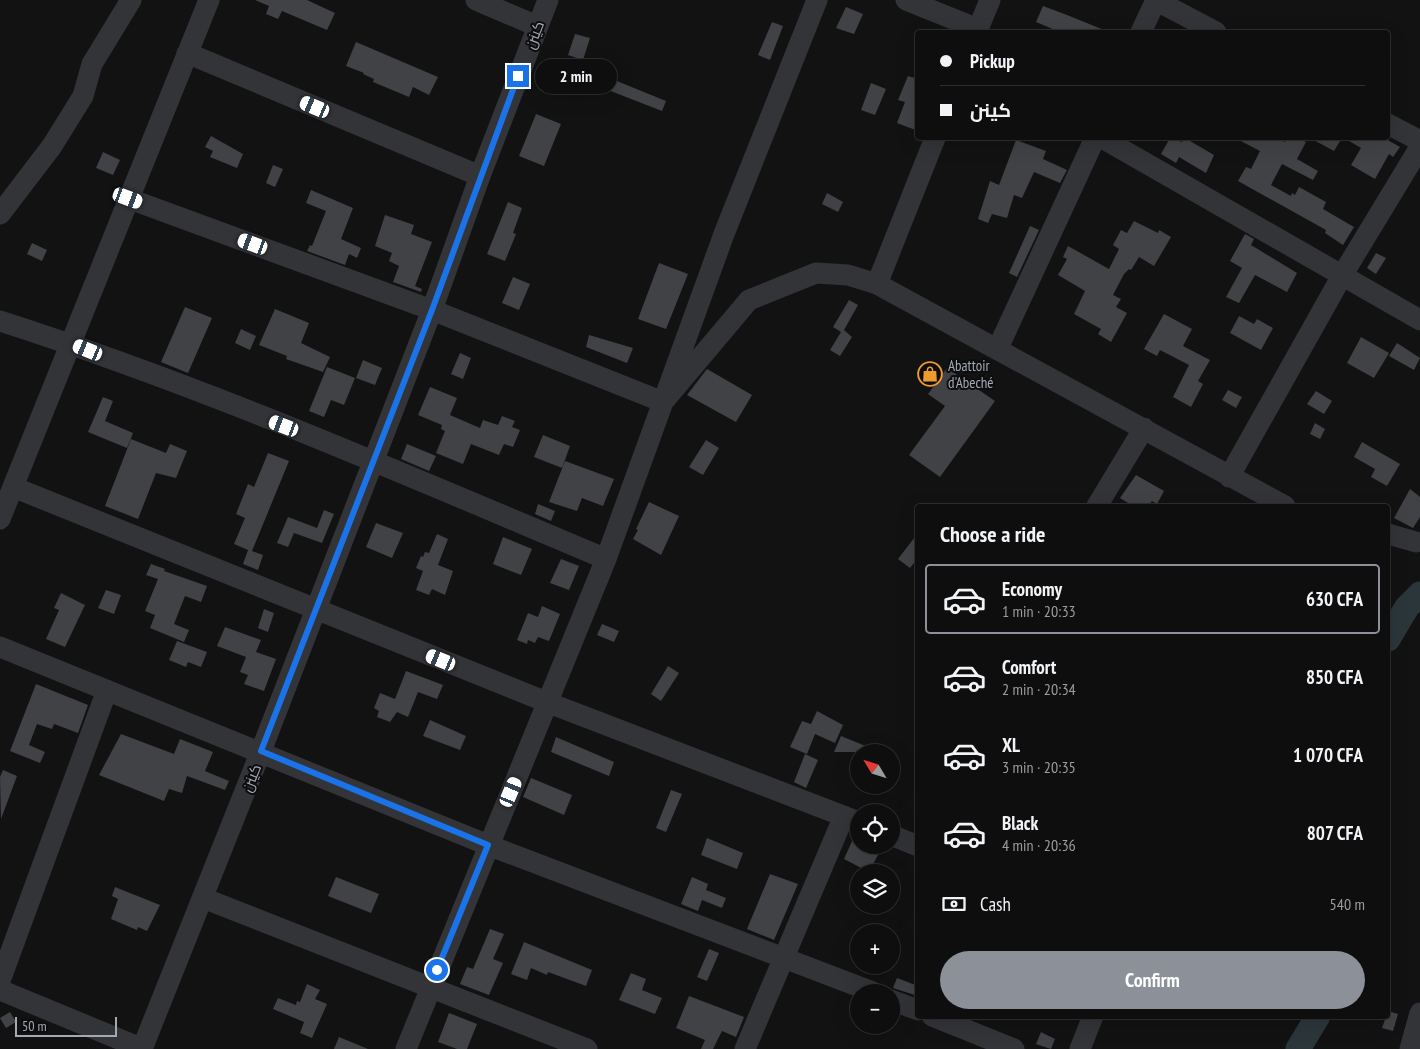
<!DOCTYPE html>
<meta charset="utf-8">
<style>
:root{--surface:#0e0e0e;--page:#1c1c1c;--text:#f1f3f6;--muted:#9b9c9e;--line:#2e2e2e;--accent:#8c9099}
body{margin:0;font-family:"PT Sans Narrow",Cairo,sans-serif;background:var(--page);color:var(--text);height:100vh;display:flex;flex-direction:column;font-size:19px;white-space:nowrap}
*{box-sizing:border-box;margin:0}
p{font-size:16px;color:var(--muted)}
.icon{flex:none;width:28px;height:28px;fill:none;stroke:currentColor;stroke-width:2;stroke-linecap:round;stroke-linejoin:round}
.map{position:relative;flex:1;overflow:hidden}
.details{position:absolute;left:915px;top:504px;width:475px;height:515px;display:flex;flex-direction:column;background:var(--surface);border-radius:5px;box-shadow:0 5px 20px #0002,0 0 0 1px var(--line)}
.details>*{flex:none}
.guide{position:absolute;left:915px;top:30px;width:475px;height:110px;border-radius:5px;box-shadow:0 5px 20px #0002,0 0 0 1px var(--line);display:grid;align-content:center;height:110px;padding:0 25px;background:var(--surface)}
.needle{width:32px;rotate:308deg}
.buttons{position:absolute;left:850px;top:744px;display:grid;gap:10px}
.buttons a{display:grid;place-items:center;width:50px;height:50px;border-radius:50%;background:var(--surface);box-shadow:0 5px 20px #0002,0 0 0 1px var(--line);font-size:25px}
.scale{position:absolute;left:15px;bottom:12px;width:102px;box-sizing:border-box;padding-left:5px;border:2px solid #a3aab4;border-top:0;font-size:14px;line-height:18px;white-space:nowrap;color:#a3aab4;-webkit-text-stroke:4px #0d0d0e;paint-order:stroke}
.end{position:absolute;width:22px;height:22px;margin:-11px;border:6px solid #1a73e8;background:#fff;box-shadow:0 0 0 2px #fff}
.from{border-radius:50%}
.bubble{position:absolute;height:35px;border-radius:18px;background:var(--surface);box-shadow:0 5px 20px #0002,0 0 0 1px var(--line);font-size:16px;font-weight:600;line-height:35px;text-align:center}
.car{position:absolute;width:15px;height:30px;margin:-15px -8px;border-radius:6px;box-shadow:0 0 4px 1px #0007;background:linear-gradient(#fff 24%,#345 0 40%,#fff 0 76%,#345 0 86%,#fff 0)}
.guide b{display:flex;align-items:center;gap:18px;height:48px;font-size:19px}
.guide b+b{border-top:1px solid var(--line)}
.guide i{width:12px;height:12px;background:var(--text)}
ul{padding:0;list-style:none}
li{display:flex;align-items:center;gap:15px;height:70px;margin:0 10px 8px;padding:0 15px;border:2px solid transparent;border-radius:5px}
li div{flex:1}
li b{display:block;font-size:19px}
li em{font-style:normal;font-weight:600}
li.active{border-color:var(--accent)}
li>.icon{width:45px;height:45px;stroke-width:1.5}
h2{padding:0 25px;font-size:22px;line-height:60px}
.pay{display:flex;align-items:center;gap:12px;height:55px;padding:0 25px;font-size:19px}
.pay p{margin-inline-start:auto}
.cta{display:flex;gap:10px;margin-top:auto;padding:10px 25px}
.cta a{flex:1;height:58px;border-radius:30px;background:var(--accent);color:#fff;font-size:20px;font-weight:600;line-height:58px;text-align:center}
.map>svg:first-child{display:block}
</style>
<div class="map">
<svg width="1420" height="1049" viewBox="0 0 1420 1049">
<rect width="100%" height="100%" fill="#121213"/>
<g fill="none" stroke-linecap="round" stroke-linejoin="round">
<path stroke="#2b363b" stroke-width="25" d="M1388 639 1407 607 1420 594
M1298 1049 1318 1016"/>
</g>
<path fill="#414246" d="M255 0H307L335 13 327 30 282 11 278 19 266 14 269 6Z
M1043 6 1067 15 1109 32H1060L1036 22Z
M846 7 863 14 854 34 836 28Z
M772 22 783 26 770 60 758 55Z
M575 34 590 38 583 60 568 55Z
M356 42 438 77 429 95 413 87 409 97 373 82 374 79 363 74 364 73 346 66Z
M908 76 918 79V131L897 123 905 102 898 100Z
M607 77 666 101 662 111 603 88Z
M871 83 886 89 875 115 861 110Z
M536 114 561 124 544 166 519 156Z
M211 136 243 154 237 168 210 157 213 151 205 147Z
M1170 138 1182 142 1185 138 1214 155 1206 173 1179 157 1176 163 1161 154Z
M1235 138H1277L1285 142 1287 138H1298L1306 142 1297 159 1318 171 1313 180 1282 164 1271 185 1291 196 1292 193 1295 195 1299 187 1326 202 1323 209 1354 227 1343 245 1325 233 1326 230 1238 181 1246 167 1251 169 1260 151Z
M1310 138H1342L1334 151Z
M1344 138H1384L1400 147 1393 157 1389 154 1375 179 1351 165 1361 148Z
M1016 140 1046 151 1043 159 1067 170 1060 183 1034 172 1022 198 1014 195 1007 218 992 214 988 223 978 219 990 181 999 185Z
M103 152 120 160 113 175 96 168Z
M273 165 283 169 275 187 266 183Z
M311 190 353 208 341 239 361 248 357 258 349 254 345 265 307 251 310 245 312 246 326 211 306 203Z
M827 193 843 202 838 212 822 204Z
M508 202 522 208 513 233 516 234 505 261 487 254Z
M385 215 414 225 411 234 432 242 415 286 422 289 421 292 393 282 399 266 389 261 392 253 375 246Z
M1134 221 1158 233 1159 230 1171 237 1154 266 1139 257 1131 270 1129 269 1124 274 1113 295 1121 299 1116 307 1127 313 1111 342 1098 334 1101 329 1074 314 1085 291 1058 275 1067 259 1063 257 1068 246 1109 269 1119 249 1113 245 1121 230 1127 233Z
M1030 226 1039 230 1017 277 1009 273Z
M1245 234 1254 239 1251 245 1297 273 1287 292 1255 275 1239 303 1226 297 1242 268 1230 261Z
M32 243 47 250 42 261 27 254Z
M1376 253 1386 258 1376 274 1367 268Z
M659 263 688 274 666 329 638 319Z
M513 277 530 284 519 310 502 303Z
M849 300 858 305 844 330 852 337 840 356 830 350 841 332 833 327Z
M185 307 212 318 188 373 161 362Z
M275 309 309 323 301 343 330 357 323 372 286 359 287 356 259 345Z
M1164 314 1192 329 1183 346 1210 360 1198 381 1203 384 1191 407 1173 397 1189 365 1160 350 1157 356 1144 349Z
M1239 316 1254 324 1257 319 1273 328 1261 350 1230 333Z
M241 329 256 336 250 350 235 343Z
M589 335 633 348 627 363 586 347Z
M1361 337 1389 353 1374 378 1347 363Z
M1397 343 1420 358 1414 370 1389 356Z
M460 353 471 358 463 379 451 374Z
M363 360 382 368 375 385 356 378Z
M327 367 355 378 344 405 331 400 324 417 309 411Z
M947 368 995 401 940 477 909 455 945 406 928 394Z
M707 369 752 395 736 422 687 395Z
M430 387 457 398 450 415 480 428 483 420 498 425 502 416 515 421 512 427 520 430 513 447 504 444 499 455 471 444 463 464 436 453 445 431 441 429 442 425 418 415Z
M1228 390 1242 397 1236 408 1222 400Z
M1316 391 1332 401 1324 414 1307 404Z
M103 397 113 401 105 421 133 433 127 448 88 432Z
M1315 423 1325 429 1320 439 1310 434Z
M543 435 570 446 562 468 534 457Z
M131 439 166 453 170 444 187 451 176 478 156 473 138 519 105 506Z
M706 440 719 448 703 475 689 467Z
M1362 442 1400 464 1387 486 1371 477 1375 469 1354 457Z
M407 444 436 456 429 471 401 459Z
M268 453 289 461 252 551 263 555 258 570 243 564 248 550 234 544 245 518 236 514 248 484 254 487Z
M565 461 614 479 603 506 582 498 577 511 549 502Z
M1136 475 1164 491 1157 504 1152 501 1148 506H1133L1120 498Z
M1410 489 1420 497V517L1413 528 1394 518Z
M649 502 679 516 661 555 633 539 638 530 636 529Z
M538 504 555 511 551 521 535 514Z
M324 510 334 514 322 543 294 533 288 547 277 543 288 517 317 528Z
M376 523 403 533 392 558 366 547Z
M918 533V558L910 568 898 559Z
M437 534 448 539 438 565 453 571 445 595 432 589 429 595 416 590 423 571 416 568 421 556 423 557 425 552 429 553Z
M503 537 532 549 521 575 493 564Z
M561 559 579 566 569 590 550 583Z
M151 564 165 569 164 571 207 586 201 602 185 596 174 624 189 630 184 642 150 628 155 615 145 611 158 579 146 575Z
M106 590 121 595 114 614 98 608Z
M61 593 85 605 65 647 46 639 59 610 54 608Z
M542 606 560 614 549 641 538 637 535 643 528 640 527 644 517 640 528 613 538 617Z
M264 609 274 613 268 632 258 628Z
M602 624 619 631 614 642 597 635Z
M225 627 261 640 256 652 276 659 264 691 244 684 248 675 240 672 246 657 217 646Z
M177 641 207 652 201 667 188 662 186 667 169 660Z
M668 666 679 673 661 701 651 694Z
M406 671 443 685 437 699 418 692 408 717 397 712 390 722 377 717 379 711 374 708 380 693 395 699Z
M36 684 88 705 78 733 54 724 52 729 37 724 29 745 45 752 40 763 10 751Z
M817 711 843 725 835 743 815 734 807 754 790 747 802 721 811 724Z
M430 720 466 736 460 750 423 736Z
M121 734 174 754 180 739 213 752 205 771 229 781 225 790 187 776 182 793 169 789 164 801 99 775Z
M841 736 880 752H834Z
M556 737 614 762 609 776 551 752Z
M805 754 818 760 806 788 794 782Z
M3 770 17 776 1 819 0 777Z
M531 778 572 795 564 815 523 797Z
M671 790 682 794 666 832 656 828Z
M707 838 743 853 737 869 701 855Z
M853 839 859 842V845H869L880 851 869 872 844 859Z
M770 874 798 884 774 940 747 929Z
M336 877 379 894 371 913 328 896Z
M692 877 708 884 706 890 726 898 722 908 702 900 698 911 681 904Z
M115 887 160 905 147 931 138 927 137 930 111 919 118 899 112 896Z
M490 929 504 934 493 959 503 963 489 995 460 984 467 967 473 969Z
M524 942 592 970 586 986 548 972 547 975 531 968 527 980 511 974Z
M709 949 719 953 707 981 697 977Z
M631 973 646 979 642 990 662 998 655 1014 619 1000Z
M897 978 918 986V996L893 988Z
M307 984 320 990 315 999 327 1004 312 1038 300 1033 304 1022 273 1009 278 998 296 1005 297 1001 300 1002Z
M689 996 744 1017 736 1037 722 1031 713 1049H701L705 1040 676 1028Z
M1388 1011 1398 1014 1393 1031 1382 1028Z
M10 1012 16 1022 6 1028 0 1018Z
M449 1013 477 1024 467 1049H457L438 1042Z
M1041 1032 1055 1039 1051 1049 1036 1044Z
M339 1037 368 1049H334Z"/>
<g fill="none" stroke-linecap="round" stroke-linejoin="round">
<path stroke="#333438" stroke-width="21" d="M476 0 537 26
M906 0 978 29 990 0
M1155 0 1216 32
M1141 32 1156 0
M187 53 480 176
M1388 124 1420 141
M1102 138 1420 320
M127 198 432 310 663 402 749 300 816 273 848 275 877 284 1285 506
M0 214 52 146 83 96 92 64 131 0
M877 284 935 138
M0 321C206 387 406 475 606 559
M998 348 1095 138
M1229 477 1343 274 1420 147
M13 487 549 703 859 822
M1097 506 1144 428
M0 519 209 0
M1388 534 1416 542
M0 647 488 845 873 992
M891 835 918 846
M203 898 587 1049
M0 981 107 690
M0 990 143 1049
M891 1000 918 1010
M932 1016 1014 1049
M142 1049 261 751 432 310 480 176 548 0
M406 1049 606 559 724 234 817 0
M745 1049 844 816
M1080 1049 1093 1016
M1410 1049 1420 1013"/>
</g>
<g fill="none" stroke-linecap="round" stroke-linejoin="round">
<path stroke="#1a73e8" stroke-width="6" d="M437 970 488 845 261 751 432 310 518 76"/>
</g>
<defs>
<g id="shop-ring" transform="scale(1.25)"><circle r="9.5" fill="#0d0d0e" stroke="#ed9a2f" stroke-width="1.5"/><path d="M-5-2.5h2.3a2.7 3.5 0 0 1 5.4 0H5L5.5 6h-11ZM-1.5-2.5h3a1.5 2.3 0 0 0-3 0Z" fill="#ed9a2f"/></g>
</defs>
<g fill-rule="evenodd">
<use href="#shop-ring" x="930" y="374"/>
</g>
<g text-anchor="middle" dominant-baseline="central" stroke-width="4" stroke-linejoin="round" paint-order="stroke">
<g font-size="15" fill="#a3aab4" stroke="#0d0d0e">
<text transform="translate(534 35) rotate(-69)">كينن</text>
<text transform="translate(251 778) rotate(-68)">كينن</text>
</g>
<g font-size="15" fill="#a3aab4" stroke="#0d0d0e" text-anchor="start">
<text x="948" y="365">Abattoir<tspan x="948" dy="17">d'Abeché</tspan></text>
</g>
</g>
</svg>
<div class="buttons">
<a><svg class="needle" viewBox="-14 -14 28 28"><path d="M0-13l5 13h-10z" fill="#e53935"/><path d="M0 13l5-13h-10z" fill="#9b9c9e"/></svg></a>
<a><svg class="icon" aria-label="locate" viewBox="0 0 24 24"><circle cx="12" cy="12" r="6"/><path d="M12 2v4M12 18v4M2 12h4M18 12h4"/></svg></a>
<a><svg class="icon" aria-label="layers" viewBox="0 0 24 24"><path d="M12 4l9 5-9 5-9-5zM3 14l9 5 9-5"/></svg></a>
<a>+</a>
<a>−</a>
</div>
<div class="scale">50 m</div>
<i class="end from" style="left:437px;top:970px"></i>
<i class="end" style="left:518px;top:76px"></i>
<div class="bubble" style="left:535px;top:59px;width:82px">2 min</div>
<i class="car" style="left:315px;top:107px;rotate:293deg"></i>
<i class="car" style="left:128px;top:198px;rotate:110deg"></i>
<i class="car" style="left:253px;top:244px;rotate:290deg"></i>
<i class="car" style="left:88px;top:350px;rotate:292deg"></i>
<i class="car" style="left:284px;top:426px;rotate:291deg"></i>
<i class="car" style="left:441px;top:660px;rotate:292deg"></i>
<i class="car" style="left:511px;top:792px;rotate:23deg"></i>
<div class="guide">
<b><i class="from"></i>Pickup</b>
<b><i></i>كينن</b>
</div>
<section class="details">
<h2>Choose a ride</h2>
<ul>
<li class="active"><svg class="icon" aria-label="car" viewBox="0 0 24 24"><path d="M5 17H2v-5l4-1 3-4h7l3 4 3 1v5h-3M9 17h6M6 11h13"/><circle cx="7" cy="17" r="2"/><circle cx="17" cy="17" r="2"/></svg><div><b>Economy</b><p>1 min · 20:33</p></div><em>630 CFA</em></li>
<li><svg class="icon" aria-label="car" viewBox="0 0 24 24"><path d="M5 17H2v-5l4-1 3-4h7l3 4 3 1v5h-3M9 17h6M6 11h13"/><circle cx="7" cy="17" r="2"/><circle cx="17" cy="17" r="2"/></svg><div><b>Comfort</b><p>2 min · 20:34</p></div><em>850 CFA</em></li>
<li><svg class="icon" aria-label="car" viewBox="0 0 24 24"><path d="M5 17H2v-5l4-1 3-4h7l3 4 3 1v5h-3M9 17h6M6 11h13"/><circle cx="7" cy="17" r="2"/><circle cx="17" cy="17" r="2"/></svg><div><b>XL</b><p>3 min · 20:35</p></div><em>1 070 CFA</em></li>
<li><svg class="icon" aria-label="car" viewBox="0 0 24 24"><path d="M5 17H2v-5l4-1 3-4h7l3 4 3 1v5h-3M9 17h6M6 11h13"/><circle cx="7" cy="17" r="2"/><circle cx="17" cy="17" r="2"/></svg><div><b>Black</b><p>4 min · 20:36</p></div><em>807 CFA</em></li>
</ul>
<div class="pay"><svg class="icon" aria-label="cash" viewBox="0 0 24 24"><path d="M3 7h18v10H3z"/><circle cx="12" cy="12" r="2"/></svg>Cash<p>540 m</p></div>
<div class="cta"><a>Confirm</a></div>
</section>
</div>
